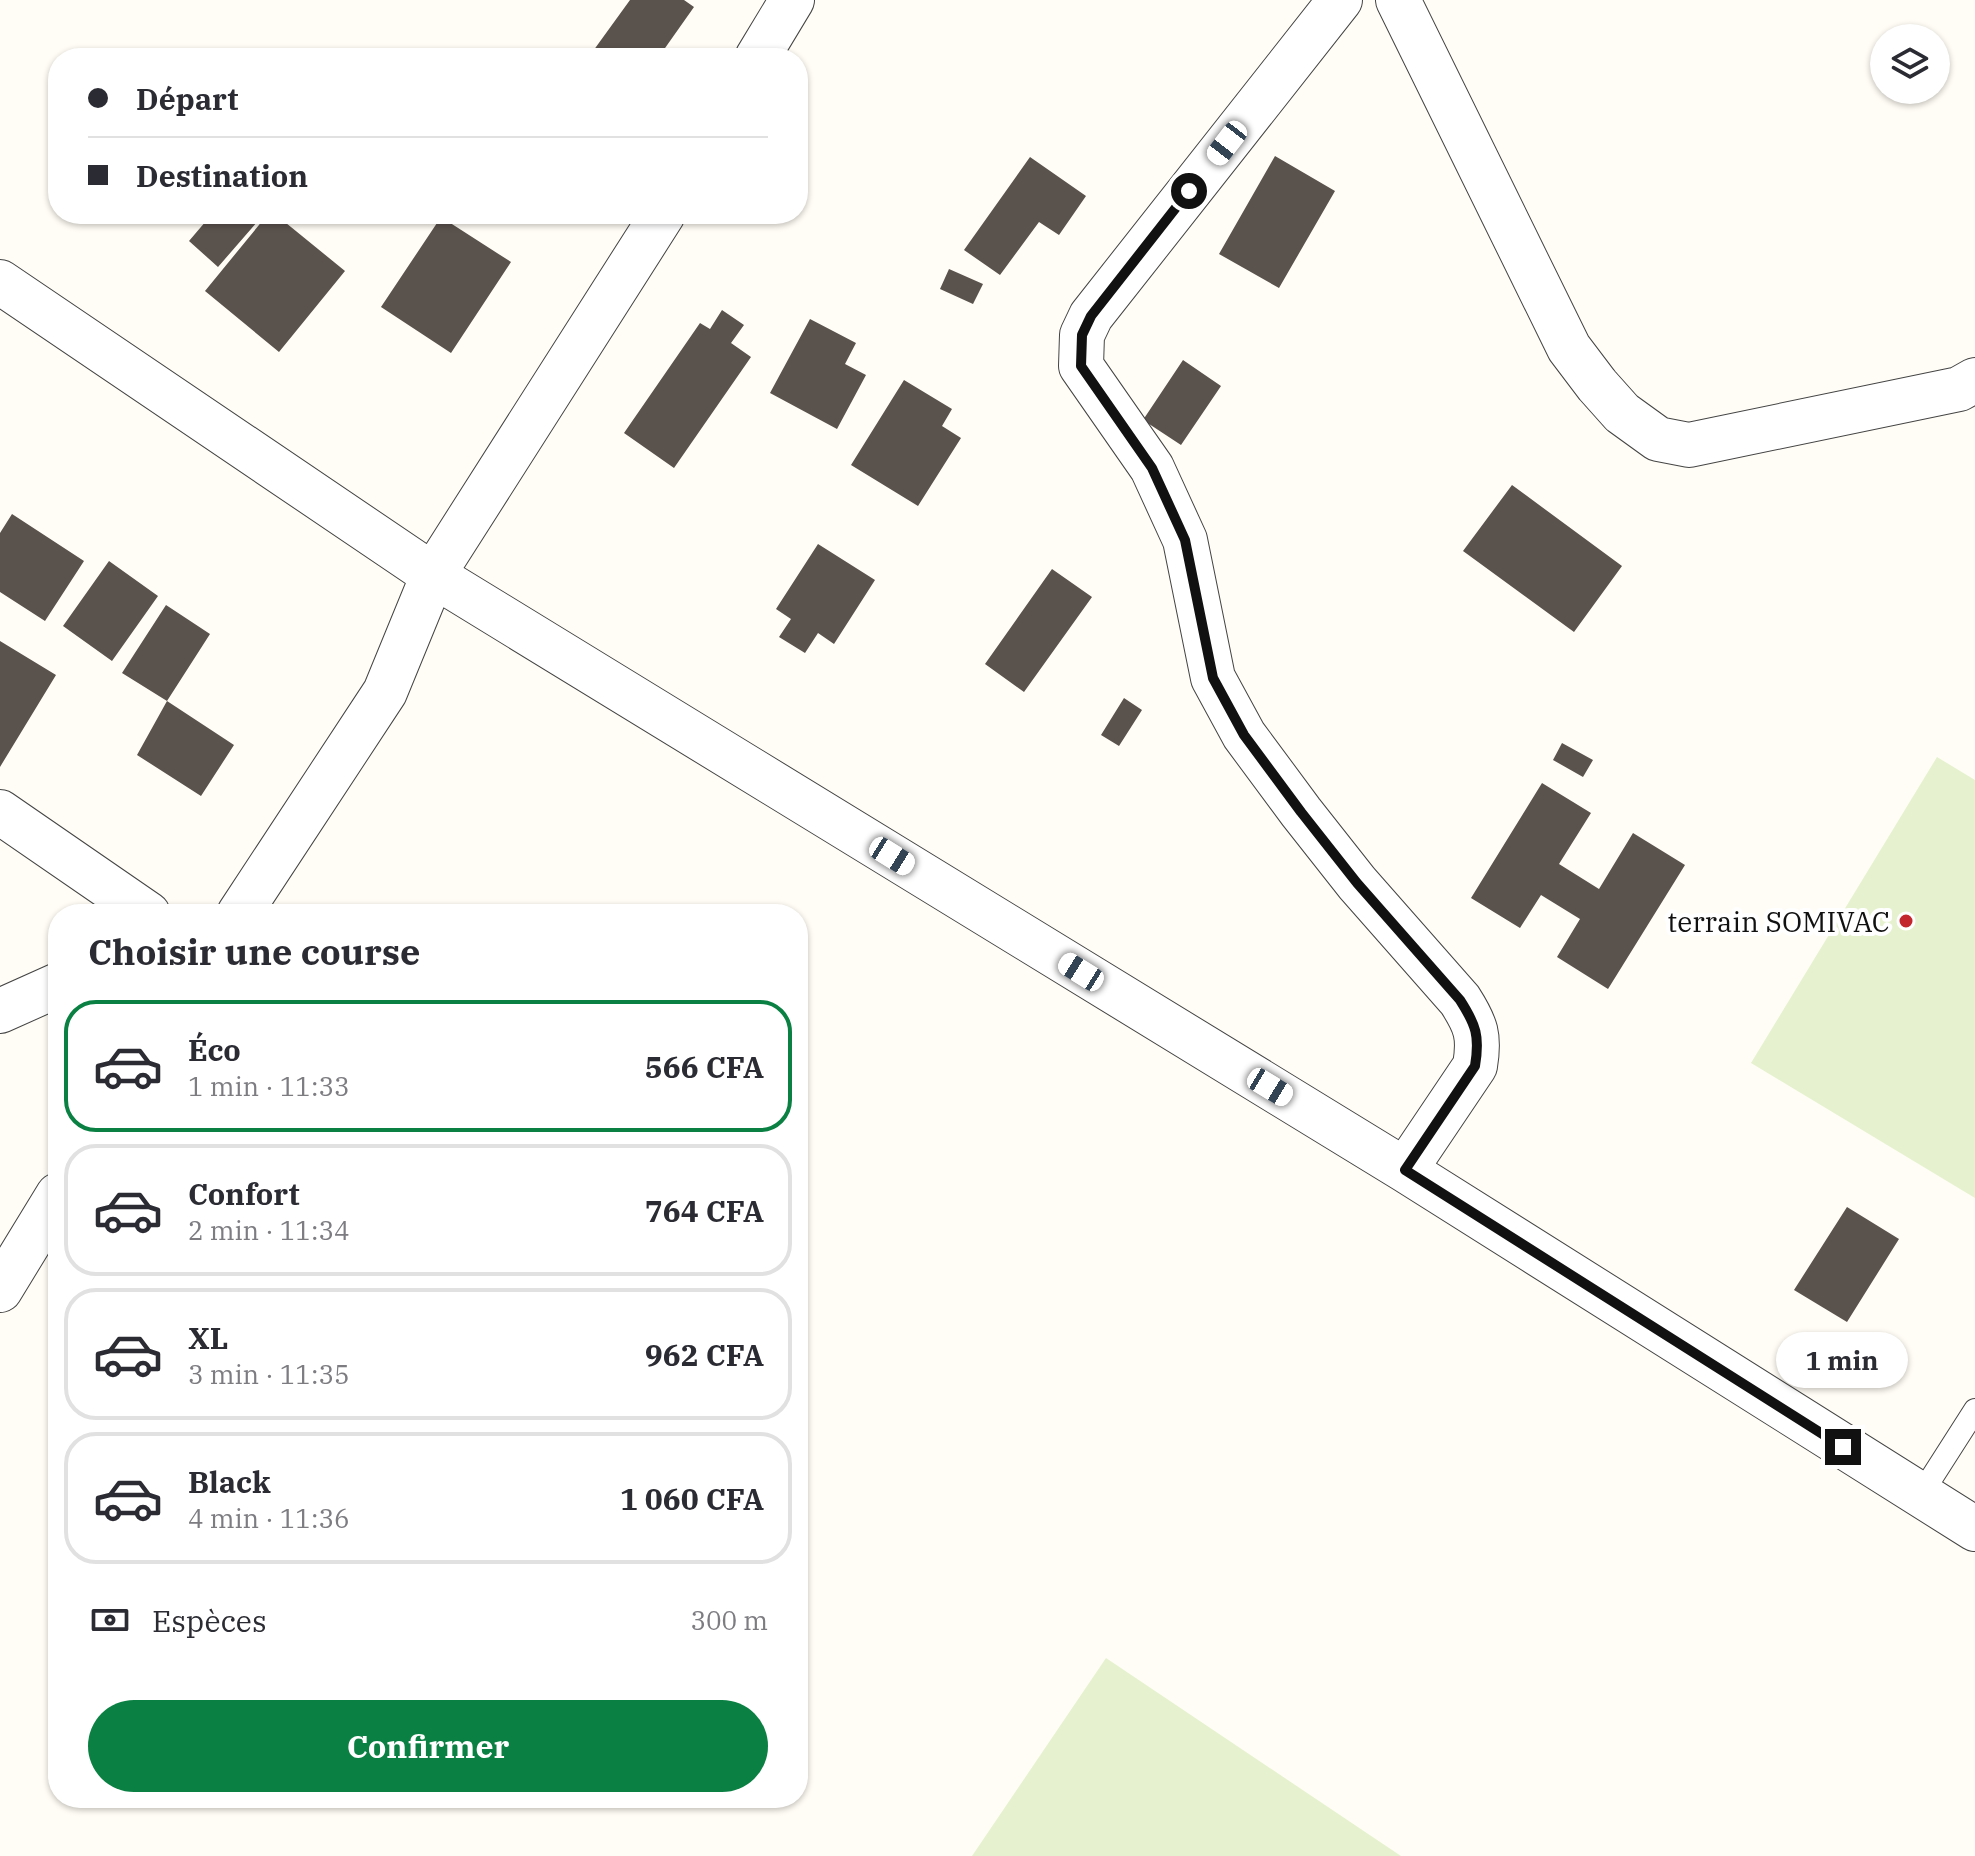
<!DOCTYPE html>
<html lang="fr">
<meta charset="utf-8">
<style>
:root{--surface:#fff;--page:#f7f7f7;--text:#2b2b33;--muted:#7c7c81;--line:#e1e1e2;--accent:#0b8043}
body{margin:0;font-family:"IBM Plex Serif",serif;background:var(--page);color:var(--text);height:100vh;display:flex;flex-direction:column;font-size:30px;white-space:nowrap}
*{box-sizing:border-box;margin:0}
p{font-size:26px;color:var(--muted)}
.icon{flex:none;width:44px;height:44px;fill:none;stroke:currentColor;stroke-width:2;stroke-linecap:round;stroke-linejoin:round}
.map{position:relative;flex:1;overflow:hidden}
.side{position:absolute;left:48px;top:904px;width:760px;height:904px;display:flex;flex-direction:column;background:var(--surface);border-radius:32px;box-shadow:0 2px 6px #0004}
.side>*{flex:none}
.guide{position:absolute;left:48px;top:48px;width:760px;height:176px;border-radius:32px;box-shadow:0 2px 6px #0004;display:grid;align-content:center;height:176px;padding:0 40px;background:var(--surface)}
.buttons{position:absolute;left:1870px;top:24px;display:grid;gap:16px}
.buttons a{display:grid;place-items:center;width:80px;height:80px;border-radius:50%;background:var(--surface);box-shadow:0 2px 6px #0004;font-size:40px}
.end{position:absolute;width:36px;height:36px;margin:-18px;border:10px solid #111;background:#fff;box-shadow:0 0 0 4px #fff}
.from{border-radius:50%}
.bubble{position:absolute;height:56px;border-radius:28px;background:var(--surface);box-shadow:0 2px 6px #0004;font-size:26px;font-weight:700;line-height:56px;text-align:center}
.car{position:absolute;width:24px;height:48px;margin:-24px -12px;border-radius:10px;box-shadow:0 0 6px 2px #0007;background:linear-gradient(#fff 24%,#345 0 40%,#fff 0 76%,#345 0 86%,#fff 0)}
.guide b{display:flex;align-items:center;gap:28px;height:76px;font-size:30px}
.guide b+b{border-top:2px solid var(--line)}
.guide i{width:20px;height:20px;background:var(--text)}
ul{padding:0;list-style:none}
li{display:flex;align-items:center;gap:24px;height:132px;margin:0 16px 12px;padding:0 24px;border:4px solid var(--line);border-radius:32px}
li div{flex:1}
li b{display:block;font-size:30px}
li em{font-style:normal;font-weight:700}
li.on{border-color:var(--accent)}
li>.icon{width:72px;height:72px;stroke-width:1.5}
h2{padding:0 40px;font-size:36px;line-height:96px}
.pay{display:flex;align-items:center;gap:20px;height:88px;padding:0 40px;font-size:30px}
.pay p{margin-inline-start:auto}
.button{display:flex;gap:16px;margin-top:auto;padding:16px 40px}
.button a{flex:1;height:92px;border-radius:48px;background:var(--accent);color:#fff;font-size:32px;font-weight:700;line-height:92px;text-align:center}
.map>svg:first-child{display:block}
</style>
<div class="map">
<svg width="1975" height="1856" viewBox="0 0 1975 1856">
<rect width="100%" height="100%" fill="#fffdf5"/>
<path fill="#e6f2cf" d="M1937 757 1975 780V1198L1751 1063Z
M1106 1658 1401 1856H972Z"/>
<path fill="#5a524d" d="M630 0H684L694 7 658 58H588Z
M1275 156 1335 191 1279 288 1219 254Z
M1030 157 1086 196 1059 235 1039 222 1000 275 964 250Z
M212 214H264L218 267 189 241Z
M268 214H275L345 271 279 352 205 291Z
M441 217 511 262 451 353 381 307Z
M949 269 983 284 973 304 940 289Z
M722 310 744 325 731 343 751 357 674 468 624 433 700 323 710 329Z
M810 319 856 343 845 364 866 375 837 429 770 393Z
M1183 360 1221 386 1181 445 1143 420Z
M904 380 952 409 942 426 961 438 918 506 851 465Z
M1512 485 1622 566 1574 632 1463 551Z
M12 514 84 561 45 621 0 592V533Z
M818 544 875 580 834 644 818 633 805 653 779 637 791 619 776 609Z
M109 561 158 596 112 661 63 626Z
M1052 569 1092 597 1024 692 985 664Z
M166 605 210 634 167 701 122 673Z
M0 641 56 675 0 767Z
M1124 698 1142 710 1119 746 1101 735Z
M167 701 234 745 201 796 137 755Z
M1562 743 1593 760 1583 777 1553 760Z
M1542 783 1591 813 1559 864 1599 889 1633 833 1685 865 1608 989 1557 957 1580 919 1541 895 1520 928 1471 898Z
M1847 1207 1899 1239 1847 1322 1794 1290Z"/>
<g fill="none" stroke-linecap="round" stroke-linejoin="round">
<g stroke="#444" stroke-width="24">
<path id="lane" d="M1920 1496 1975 1410"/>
</g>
<g stroke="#444" stroke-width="46">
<path id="street" d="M1340 0 1091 316 1082 335 1081 366 1152 468 1185 540 1213 678 1244 735 1301 812 1357 883 1460 1000C1476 1025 1480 1036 1475 1066L1405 1170
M1398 0 1569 348 1597 385 1622 413 1658 439 1689 445 1959 389 1975 380
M757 58 792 0
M0 282 433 575 1405 1170 1975 1529
M0 812 148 914
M239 914 385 692 433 575 663 214
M0 1011 58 985
M0 1290 58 1195"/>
</g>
<use href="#lane" stroke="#fff" stroke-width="22"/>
<use href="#street" stroke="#fff" stroke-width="44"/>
</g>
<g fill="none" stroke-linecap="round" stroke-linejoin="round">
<path stroke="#111" stroke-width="10" d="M1189 191 1091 316 1082 335 1081 366 1152 468 1185 540 1213 678 1244 735 1301 812 1357 883 1460 1000C1476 1025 1480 1036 1475 1066L1405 1170 1843 1447"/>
</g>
<circle fill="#c4262e" stroke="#fff" stroke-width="3" cx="1906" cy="921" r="8"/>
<g text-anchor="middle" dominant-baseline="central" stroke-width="8" stroke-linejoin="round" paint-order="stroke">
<g font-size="28" fill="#111" stroke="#fff" text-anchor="end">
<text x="1890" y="921">terrain SOMIVAC</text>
</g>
</g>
</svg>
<div class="buttons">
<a><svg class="icon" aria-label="layers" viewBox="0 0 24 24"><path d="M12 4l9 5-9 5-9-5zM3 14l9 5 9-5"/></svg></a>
</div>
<i class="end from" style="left:1189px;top:191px"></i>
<i class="end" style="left:1843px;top:1447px"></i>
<div class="bubble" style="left:1776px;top:1332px;width:132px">1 min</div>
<i class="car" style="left:1227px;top:143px;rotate:218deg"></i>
<i class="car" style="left:892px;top:856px;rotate:122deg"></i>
<i class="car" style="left:1081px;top:972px;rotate:302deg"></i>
<i class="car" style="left:1270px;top:1087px;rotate:121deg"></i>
<div class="guide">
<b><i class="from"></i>Départ</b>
<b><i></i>Destination</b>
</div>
<section class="side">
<h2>Choisir une course</h2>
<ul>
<li class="on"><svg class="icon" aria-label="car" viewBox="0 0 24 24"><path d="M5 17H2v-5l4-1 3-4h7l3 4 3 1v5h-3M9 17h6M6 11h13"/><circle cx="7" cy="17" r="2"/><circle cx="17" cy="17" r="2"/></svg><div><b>Éco</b><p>1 min · 11:33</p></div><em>566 CFA</em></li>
<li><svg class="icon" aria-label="car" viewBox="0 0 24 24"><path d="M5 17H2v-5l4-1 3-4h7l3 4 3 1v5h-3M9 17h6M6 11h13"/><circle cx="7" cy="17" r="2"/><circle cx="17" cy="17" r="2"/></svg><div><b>Confort</b><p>2 min · 11:34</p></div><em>764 CFA</em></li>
<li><svg class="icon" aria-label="car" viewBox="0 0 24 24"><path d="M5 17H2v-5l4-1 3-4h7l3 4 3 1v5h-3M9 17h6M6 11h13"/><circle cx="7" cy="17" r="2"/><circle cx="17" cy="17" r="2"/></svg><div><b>XL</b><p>3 min · 11:35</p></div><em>962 CFA</em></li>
<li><svg class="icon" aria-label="car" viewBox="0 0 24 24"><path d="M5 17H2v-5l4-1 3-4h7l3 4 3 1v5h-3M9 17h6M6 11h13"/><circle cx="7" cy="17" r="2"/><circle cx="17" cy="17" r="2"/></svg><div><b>Black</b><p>4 min · 11:36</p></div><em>1 060 CFA</em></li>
</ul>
<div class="pay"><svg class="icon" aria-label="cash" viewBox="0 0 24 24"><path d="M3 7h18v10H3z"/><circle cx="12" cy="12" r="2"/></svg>Espèces<p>300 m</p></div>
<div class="button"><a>Confirmer</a></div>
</section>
</div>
